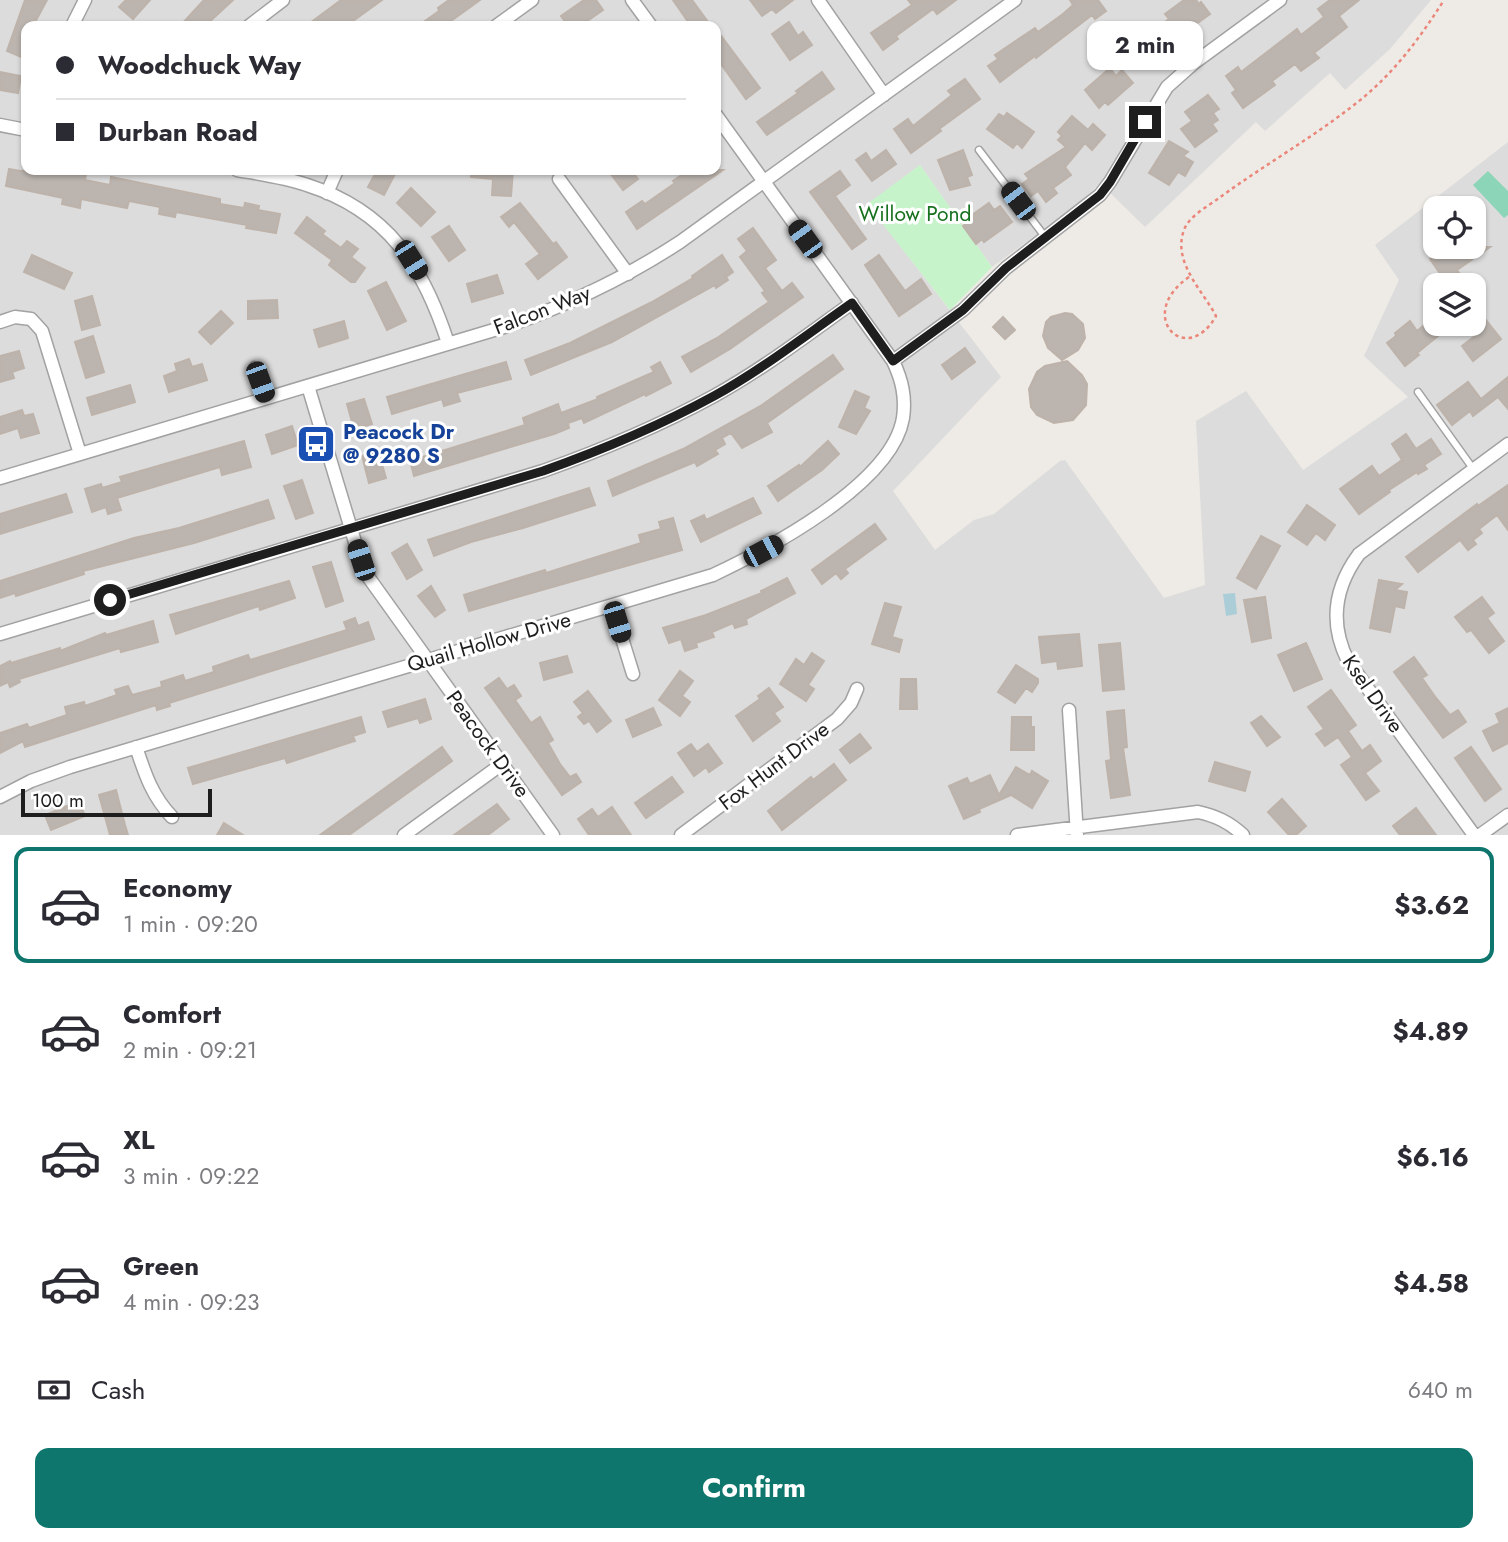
<!DOCTYPE html>
<meta charset="utf-8">
<style>
:root{--surface:#fff;--page:#f7f7f7;--text:#2b2b33;--muted:#7c7c81;--line:#e1e1e2;--accent:#0f766e}
body{margin:0;font-family:Jost,sans-serif;background:var(--page);color:var(--text);height:100vh;display:flex;flex-direction:column;font-size:26px;white-space:nowrap}
*{box-sizing:border-box;margin:0}
p{font-size:23px;color:var(--muted)}
.icon{flex:none;width:38px;height:38px;fill:none;stroke:currentColor;stroke-width:2;stroke-linecap:round;stroke-linejoin:round}
.map{position:relative;height:835px;overflow:hidden}
.details{display:flex;flex-direction:column;background:var(--surface);flex:1}
.details>*{flex:none}
.banner{position:absolute;left:21px;top:21px;width:700px;height:154px;border-radius:14px;box-shadow:0 2px 5px #0004;display:grid;align-content:center;height:154px;padding:0 35px;background:var(--surface)}
.tools{position:absolute;left:1423px;top:196px;display:grid;gap:14px}
.tools a{display:grid;place-items:center;width:63px;height:63px;border-radius:14px;background:var(--surface);box-shadow:0 2px 5px #0004;font-size:35px}
.scale{position:absolute;left:21px;bottom:18px;width:191px;box-sizing:border-box;padding-left:7px;border:4px solid #1e1e1e;border-top:0;font-size:19px;line-height:24px;white-space:nowrap;color:#1e1e1e;-webkit-text-stroke:5px #fff;paint-order:stroke}
.end{position:absolute;width:32px;height:32px;margin:-16px;border:9px solid #1e1e1e;background:#fff;box-shadow:0 0 0 4px #fff}
.from{border-radius:50%}
.bubble{position:absolute;height:49px;border-radius:14px;background:var(--surface);box-shadow:0 2px 5px #0004;font-size:23px;font-weight:700;line-height:49px;text-align:center}
.car{position:absolute;width:21px;height:42px;margin:-21px -10px;border-radius:9px;box-shadow:0 0 5px 2px #0007;background:linear-gradient(#222 24%,#8ab4d8 0 40%,#222 0 76%,#8ab4d8 0 86%,#222 0)}
.banner b{display:flex;align-items:center;gap:24px;height:66px;font-size:26px}
.banner b+b{border-top:2px solid var(--line)}
.banner i{width:18px;height:18px;background:var(--text)}
ul{padding:12px 0 0;list-style:none}
li{display:flex;align-items:center;gap:21px;height:116px;margin:0 14px 10px;padding:0 21px;border:4px solid transparent;border-radius:14px}
li div{flex:1}
li b{display:block;font-size:26px}
li em{font-style:normal;font-weight:700}
li.active{border-color:var(--accent)}
li>.icon{width:63px;height:63px;stroke-width:1.5}
.pay{display:flex;align-items:center;gap:18px;height:77px;padding:0 35px;font-size:26px}
.pay p{margin-inline-start:auto}
.primary-button{display:flex;gap:14px;margin-top:auto;padding:14px 35px}
.primary-button a{flex:1;height:80px;border-radius:14px;background:var(--accent);color:#fff;font-size:28px;font-weight:700;line-height:80px;text-align:center}
.map>svg:first-child{display:block}
</style>
<div class="map">
<svg width="1508" height="835" viewBox="0 0 1508 835">
<rect width="100%" height="100%" fill="#eeebe6"/>
<path fill="#dcdcdc" fill-rule="evenodd" d="M0 0H1431L1390 49 1345 90 1330 73 1265 131 1256 122 1145 227 1100 183 1079 204 992 267 920 165 868 204 1001 377 893 491 935 550 974 520 994 514 1060 461 1065 460 1164 598 1205 585 1196 421 1246 391 1303 470 1408 397 1364 356 1399 280 1375 245 1508 142V835H0ZM26 26H716V170H26ZM1435 208H1474V247H1435ZM1435 285H1474V324H1435Z"/>
<path fill="#c7f3cb" d="M920 165 992 267 950 310 867 204Z"/>
<path fill="#8cd5b9" d="M1488 171 1508 191V215L1504 218 1473 185Z"/>
<path fill="#abcdd7" d="M1235 593 1237 614 1226 616 1223 594Z"/>
<path fill="#bbb4af" stroke="#beb3aa" stroke-width="2" d="M25 0H47L33 26H26V59L7 51Z
M126 0H150L133 19 119 7Z
M204 0H233L205 26H180Z
M341 0H382L346 26H306Z
M449 0H480L444 26H418L439 11 438 8Z
M584 0H596L603 10 580 26H568L561 16Z
M673 0H692L711 26H691Z
M750 0H793L776 13 772 9 762 16Z
M908 0H956L937 14 933 9 896 36 898 39 883 50 871 33 912 5Z
M1070 0H1098L1106 11 1095 19 1092 15 1036 58 1035 56 1000 82 988 66 998 59 995 55 1035 28 1038 32 1063 14 1073 5Z
M1184 0H1196L1199 4 1201 2 1210 14 1192 27 1190 24 1135 67 1119 46 1130 38 1129 36 1145 24 1151 32 1169 19 1165 14Z
M1330 0H1359L1339 16 1347 27 1314 53 1319 58 1301 71 1295 64 1272 81 1275 85 1243 108 1232 93 1236 90 1226 76 1238 67 1241 72 1297 29 1301 35 1324 17 1318 9Z
M789 22 798 36 803 32 812 45 790 60 772 34Z
M716 29 760 88 746 99 716 57Z
M1110 68 1116 76 1122 70 1133 83 1108 105 1105 102 1099 108 1085 90Z
M0 72 21 76 18 93 0 90Z
M822 72 834 89 767 135 757 122 798 93 796 91Z
M965 79 980 99 939 129 941 131 911 153 894 129 908 119 913 126 952 95 948 91Z
M1208 95 1219 109 1213 113 1218 120 1212 124 1217 131 1195 147 1181 129 1192 121 1185 112Z
M1007 113 1034 132 1022 148 1017 143 1013 148 987 129 999 114 1004 117Z
M1072 116 1088 130 1093 124 1105 135 1092 150 1085 143 1065 167 1071 175 1053 188 1057 193 1046 202 1038 191 1031 196 1022 184 1029 179 1025 174 1066 147 1058 140 1062 136 1058 132Z
M1169 141 1188 152 1183 156 1193 162 1185 176 1178 172 1169 185 1149 173Z
M886 150 896 164 872 181 856 160 866 153 871 161Z
M963 150 972 175 967 177 970 185 950 190 938 160Z
M9 169 21 171 38 170 68 175 69 170 86 173 85 180 110 185 111 177 220 199V204L244 208 245 203 259 206 258 210 280 214 276 233 246 228 247 225 176 212 175 217 159 214 160 207 129 201 127 208 81 199 80 208 62 204 63 198 6 186Z
M377 170H397L384 195 368 187Z
M471 170H513L511 196 492 195 493 179 471 177Z
M608 170H631L638 179 623 190Z
M689 170H723L637 229 626 212 642 201 645 204 675 183 673 181Z
M840 171 850 185 835 196 866 239 852 249 810 192Z
M411 188 435 212 421 226 397 203Z
M520 203 553 244 556 242 567 257 538 279 526 264 540 254 514 222 509 227 501 217Z
M989 203 994 210 1000 206 1012 222 984 242 982 239 976 244 963 226 974 218 972 215Z
M307 217 325 231 322 234 341 248 347 241 358 249 351 257 365 268 355 282H351L329 265 332 260 295 233Z
M449 226 465 250 449 261 432 237Z
M753 228 776 260 765 268 782 291 792 283 803 297 730 349 691 372 682 357 717 338 769 302 762 293 765 291 740 257 747 251 738 239Z
M1437 247H1490L1457 270 1468 285H1448L1430 259 1440 252Z
M32 255 72 273 64 289 24 272Z
M722 255 733 272 726 277 728 280 716 288 715 285 612 342 531 375 525 360 570 343 652 302 693 278 692 276Z
M879 255 905 291 921 279 931 294 899 316 865 265Z
M497 275 503 293 472 302 467 284Z
M386 282 406 321 387 330 368 291Z
M92 296 100 325 82 330 75 301Z
M277 300 278 318 248 319V301Z
M221 311 233 323 211 344 199 332Z
M1065 313 1072 314 1083 324 1085 338 1078 350 1062 360 1048 348 1043 336 1046 322 1051 317Z
M1003 317 1015 330 1005 339 993 327Z
M1486 320 1501 339 1473 361 1462 346 1475 336 1471 332Z
M344 321 348 338 319 347 314 330Z
M1410 321 1417 331 1428 322 1439 335 1417 353 1419 355 1405 366 1387 343 1396 336 1395 333Z
M93 336 104 372 86 378 75 342Z
M965 348 975 362 952 379 942 365Z
M19 351 24 368 12 372 14 378 0 382V356Z
M833 355 843 369 767 423 772 432 742 448 731 433 722 438 725 444 715 450 718 454 697 466 695 462 613 496 608 481 683 449 762 405Z
M189 359 192 367 202 364 207 380 169 392 164 376 177 371 175 364Z
M1067 361 1082 375 1087 384 1086 405 1073 420 1054 423 1037 415 1031 407 1029 389 1037 372 1045 366Z
M506 362 511 379 457 393 460 401 444 406 442 399 392 414 387 397Z
M660 362 671 383 646 396 645 394 584 423 582 418 568 423 569 428 554 434 414 476 410 461 525 425 523 418 558 404 561 413 598 399 597 397 654 372 651 367Z
M1508 377V409L1498 397 1473 416 1470 411 1452 425 1437 405 1468 382 1481 399Z
M130 385 135 402 92 415 87 398Z
M855 391 869 397 864 408 870 411 856 434 839 427Z
M364 399 372 424 354 429 347 404Z
M22 410 24 416 33 414 39 433 21 438 18 428 0 434V417Z
M292 426 298 445 272 454 266 435Z
M1406 434 1416 449 1431 439 1441 454 1424 465 1427 469 1418 474 1417 472 1389 490 1390 492 1359 514 1340 489 1372 466 1379 476 1402 460 1392 444Z
M244 441 251 467 222 475 220 467 117 498 121 510 108 514 106 507 92 512 85 489 101 484 102 488 122 482 120 477Z
M828 441 839 454 822 470 778 501 768 486 799 465 800 467Z
M378 451 386 478 369 483 362 456Z
M302 480 313 513 296 519 284 486Z
M1508 485V530L1497 515 1479 529 1482 533 1473 540 1476 544 1468 550 1460 540 1418 572 1406 557 1477 504 1478 506Z
M589 488 595 505 523 528 471 542 434 556 428 540Z
M66 494 72 512 0 534V514Z
M753 498 761 513 701 542 691 521 704 515 706 520Z
M268 500 274 518 194 543 83 571 84 574 16 596 15 593 0 598V581L134 538 179 528Z
M1307 505 1335 525 1325 540 1316 533 1307 545 1288 532Z
M673 518 682 550 469 611 464 595 545 570 546 573 641 543 639 535 661 529 659 522Z
M875 524 886 539 845 569 848 573 841 579 836 573 822 584 812 570Z
M1261 536 1280 546 1256 589 1237 578Z
M407 544 422 570 407 579 392 553Z
M331 562 343 601 326 607 313 567Z
M787 578 795 593 746 619 747 624 735 628 733 623 712 632 714 637 696 643 697 647 685 651 681 639 669 643 663 628 706 615 762 593 761 591Z
M1379 580 1402 584 1395 590 1407 592 1404 608 1395 606 1390 632 1370 628Z
M289 581 295 598 260 610 259 606 176 634 170 615Z
M431 586 445 610 435 617 418 596Z
M1265 597 1271 638 1252 642 1244 600Z
M1482 597 1494 613 1487 618 1504 641 1489 653 1471 630 1467 632 1455 617Z
M885 603 901 607 892 637 902 640 899 652 872 644Z
M355 618 358 626 368 622 374 639 169 703 170 706 157 710 156 705 25 747 23 741 0 753V733L27 724 29 728 67 715 65 707 84 702 85 706 117 695 115 690 128 686 132 695 162 687 161 682 183 675 185 681 214 672 213 667 248 655 250 660 347 630 344 622Z
M153 621 158 642 121 652 120 648 19 679 20 682 10 687 8 682 0 686V666L10 661 11 663 60 648V651L105 633 106 635Z
M1079 634 1082 666 1058 669 1057 661 1042 663 1039 637Z
M1120 643 1124 689 1103 691 1099 645Z
M1306 643 1322 679 1294 691 1278 655Z
M812 653 824 661 808 685 814 689 806 701 780 684 796 659 804 665Z
M567 656 572 672 544 680 540 663Z
M1414 657 1427 675 1422 678 1436 698 1450 715 1458 710 1466 722 1443 738 1394 672Z
M1016 665 1038 679V683L1032 692 1026 688 1015 703 998 692Z
M680 671 693 681 682 696 690 702 680 716 659 700Z
M499 678 507 689 514 685 521 696 515 700 531 723 540 717 553 740 548 743 560 764 570 777 576 774 581 782 562 795 485 688Z
M901 679H916L917 709H900Z
M769 688 783 707 774 713 780 721 753 741 736 716 760 699 758 696Z
M1331 690 1356 725 1348 731 1362 751 1370 745 1381 761 1365 773 1379 791 1366 800 1341 765 1352 757 1338 737 1325 746 1316 734 1324 729 1308 707Z
M588 691 611 721 597 732 589 721 584 724 578 717 583 713 574 702Z
M425 699 431 719 420 723 418 718 388 727 383 712Z
M653 708 661 725 633 737 626 720Z
M1508 708V743L1493 751 1483 731 1500 723 1496 714Z
M1124 710 1127 747 1123 748 1130 795 1111 798 1106 761 1111 760 1107 712Z
M1261 716 1280 737 1267 746 1251 723Z
M361 717 365 732 353 736 355 741 287 763 285 758 193 784 188 768Z
M1012 717H1031V727H1034V750H1011Z
M860 734 871 748 850 763 840 750Z
M691 744 697 752 708 744 722 763 709 772 706 767 694 776 678 753Z
M442 747 452 761 349 835H320Z
M1471 747 1501 789 1485 801 1455 758Z
M1215 762 1250 772 1245 791 1209 781Z
M834 764 846 780 782 830 768 811 811 777 813 780Z
M1016 767 1030 775 1032 771 1048 781 1032 808 1011 795 979 809 980 812 964 819 949 786 967 778 970 784 990 775 999 795Z
M672 777 683 792 646 818 635 803Z
M116 790 125 825 128 835H110L99 795Z
M1282 799 1306 826 1296 835H1289L1268 812Z
M79 801 85 816 51 830 45 815Z
M497 804 509 819 488 835H454Z
M612 807 631 835H589L578 819 592 809 598 817Z
M1416 808 1436 835H1400L1393 826Z
M224 823 243 835H217Z"/>
<g fill="none" stroke-linecap="round" stroke-linejoin="round">
<g stroke="#a2a2a2" stroke-width="9">
<path id="lane" d="M979 150 1046 238
M254 365 266 399
M1418 392 1474 470"/>
</g>
<g stroke="#a2a2a2" stroke-width="15">
<path id="street" d="M632 0 651 26
M818 0 884 95
M72 26 85 0
M249 26 283 0
M496 26 532 0
M0 125 26 130
M237 170C260 174 284 177 307 185 388 211 423 266 448 343
M559 179 628 274
M327 193 337 170
M0 322 15 317 31 319 42 331 80 454
M893 361 963 310 1006 268 1100 195 1110 182 1167 87 1194 63 1280 0
M308 386 355 542 369 578 553 835
M0 478 504 327C566 306 625 278 680 242L1015 0
M612 606 633 674
M0 634 543 471C602 450 659 426 714 396 763 369 807 335 852 303
M1069 710 1077 835
M136 747C145 774 152 796 172 817
M0 797 31 781 70 767 713 575C768 549 892 484 903 418 906 397 902 380 893 361L716 115
M404 835 502 764
M681 835 837 719 851 703 857 689
M1017 835 1198 812C1216 816 1229 822 1243 835
M1474 835 1348 661C1329 623 1334 588 1359 554L1508 444
M1480 835 1508 815"/>
</g>
<path stroke="#eb867a" stroke-width="2.5" stroke-dasharray="3.5 3.5" stroke-linecap="butt" d="M1189 277C1134 315 1186 369 1216 316 1203 291 1172 262 1184 230 1189 216 1207 207 1219 198 1264 165 1314 137 1359 101 1394 73 1420 38 1444 0"/>
<use href="#lane" stroke="#fff" stroke-width="6"/>
<use href="#street" stroke="#fff" stroke-width="12"/>
</g>
<g fill="none" stroke-linecap="round" stroke-linejoin="round">
<path stroke="#1e1e1e" stroke-width="9" d="M110 600 543 471C602 450 659 426 714 396 763 369 806 335 852 303L893 361 963 310 1006 268 1100 195 1110 182 1145 122"/>
</g>
<defs>
<g id="bus-square" transform="scale(2.0125)"><rect x="-9" y="-9" width="18" height="18" rx="4" fill="#1a4fb4" stroke="#fff"/><path d="M-5-6H5V4H4V6H2V4H-2V6H-4V4H-5ZM-3.5-4V0h7V-4ZM-3.5 1.2v1.5H-2V1.2ZM2 1.2v1.5H3.5V1.2Z" fill="#fff"/></g>
</defs>
<g fill-rule="evenodd">
<use href="#bus-square" x="316" y="444"/>
</g>
<g text-anchor="middle" dominant-baseline="central" stroke-width="6" stroke-linejoin="round" paint-order="stroke">
<g font-size="21" fill="#18711f" stroke="#fff">
<text x="915" y="214">Willow Pond</text>
</g>
<g font-size="21" fill="#1e1e1e" stroke="#fff">
<text transform="translate(542 310) rotate(-21)">Falcon Way</text>
<text transform="translate(489 642) rotate(-16)">Quail Hollow Drive</text>
<text transform="translate(1373 694) rotate(55)">Ksel Drive</text>
<text transform="translate(488 744) rotate(54)">Peacock Drive</text>
<text transform="translate(774 766) rotate(-37)">Fox Hunt Drive</text>
</g>
<g font-size="21" font-weight="bold" fill="#164399" stroke="#fff" text-anchor="start">
<text x="343" y="432">Peacock Dr<tspan x="343" dy="24">@ 9280 S</tspan></text>
</g>
</g>
</svg>
<div class="tools">
<a><svg class="icon" aria-label="locate" viewBox="0 0 24 24"><circle cx="12" cy="12" r="6"/><path d="M12 2v4M12 18v4M2 12h4M18 12h4"/></svg></a>
<a><svg class="icon" aria-label="layers" viewBox="0 0 24 24"><path d="M12 4l9 5-9 5-9-5zM3 14l9 5 9-5"/></svg></a>
</div>
<div class="scale">100 m</div>
<i class="end from" style="left:110px;top:600px"></i>
<i class="end" style="left:1145px;top:122px"></i>
<div class="bubble" style="left:1087px;top:21px;width:116px">2 min</div>
<i class="car" style="left:1018px;top:201px;rotate:323deg"></i>
<i class="car" style="left:805px;top:239px;rotate:324deg"></i>
<i class="car" style="left:411px;top:260px;rotate:148deg"></i>
<i class="car" style="left:260px;top:382px;rotate:160deg"></i>
<i class="car" style="left:763px;top:551px;rotate:62deg"></i>
<i class="car" style="left:361px;top:560px;rotate:342deg"></i>
<i class="car" style="left:617px;top:622px;rotate:163deg"></i>
<div class="banner">
<b><i class="from"></i>Woodchuck Way</b>
<b><i></i>Durban Road</b>
</div>
</div>
<section class="details">
<ul>
<li class="active"><svg class="icon" aria-label="car" viewBox="0 0 24 24"><path d="M5 17H2v-5l4-1 3-4h7l3 4 3 1v5h-3M9 17h6M6 11h13"/><circle cx="7" cy="17" r="2"/><circle cx="17" cy="17" r="2"/></svg><div><b>Economy</b><p>1 min · 09:20</p></div><em>$3.62</em></li>
<li><svg class="icon" aria-label="car" viewBox="0 0 24 24"><path d="M5 17H2v-5l4-1 3-4h7l3 4 3 1v5h-3M9 17h6M6 11h13"/><circle cx="7" cy="17" r="2"/><circle cx="17" cy="17" r="2"/></svg><div><b>Comfort</b><p>2 min · 09:21</p></div><em>$4.89</em></li>
<li><svg class="icon" aria-label="car" viewBox="0 0 24 24"><path d="M5 17H2v-5l4-1 3-4h7l3 4 3 1v5h-3M9 17h6M6 11h13"/><circle cx="7" cy="17" r="2"/><circle cx="17" cy="17" r="2"/></svg><div><b>XL</b><p>3 min · 09:22</p></div><em>$6.16</em></li>
<li><svg class="icon" aria-label="car" viewBox="0 0 24 24"><path d="M5 17H2v-5l4-1 3-4h7l3 4 3 1v5h-3M9 17h6M6 11h13"/><circle cx="7" cy="17" r="2"/><circle cx="17" cy="17" r="2"/></svg><div><b>Green</b><p>4 min · 09:23</p></div><em>$4.58</em></li>
</ul>
<div class="pay"><svg class="icon" aria-label="cash" viewBox="0 0 24 24"><path d="M3 7h18v10H3z"/><circle cx="12" cy="12" r="2"/></svg>Cash<p>640 m</p></div>
<div class="primary-button"><a>Confirm</a></div>
</section>
